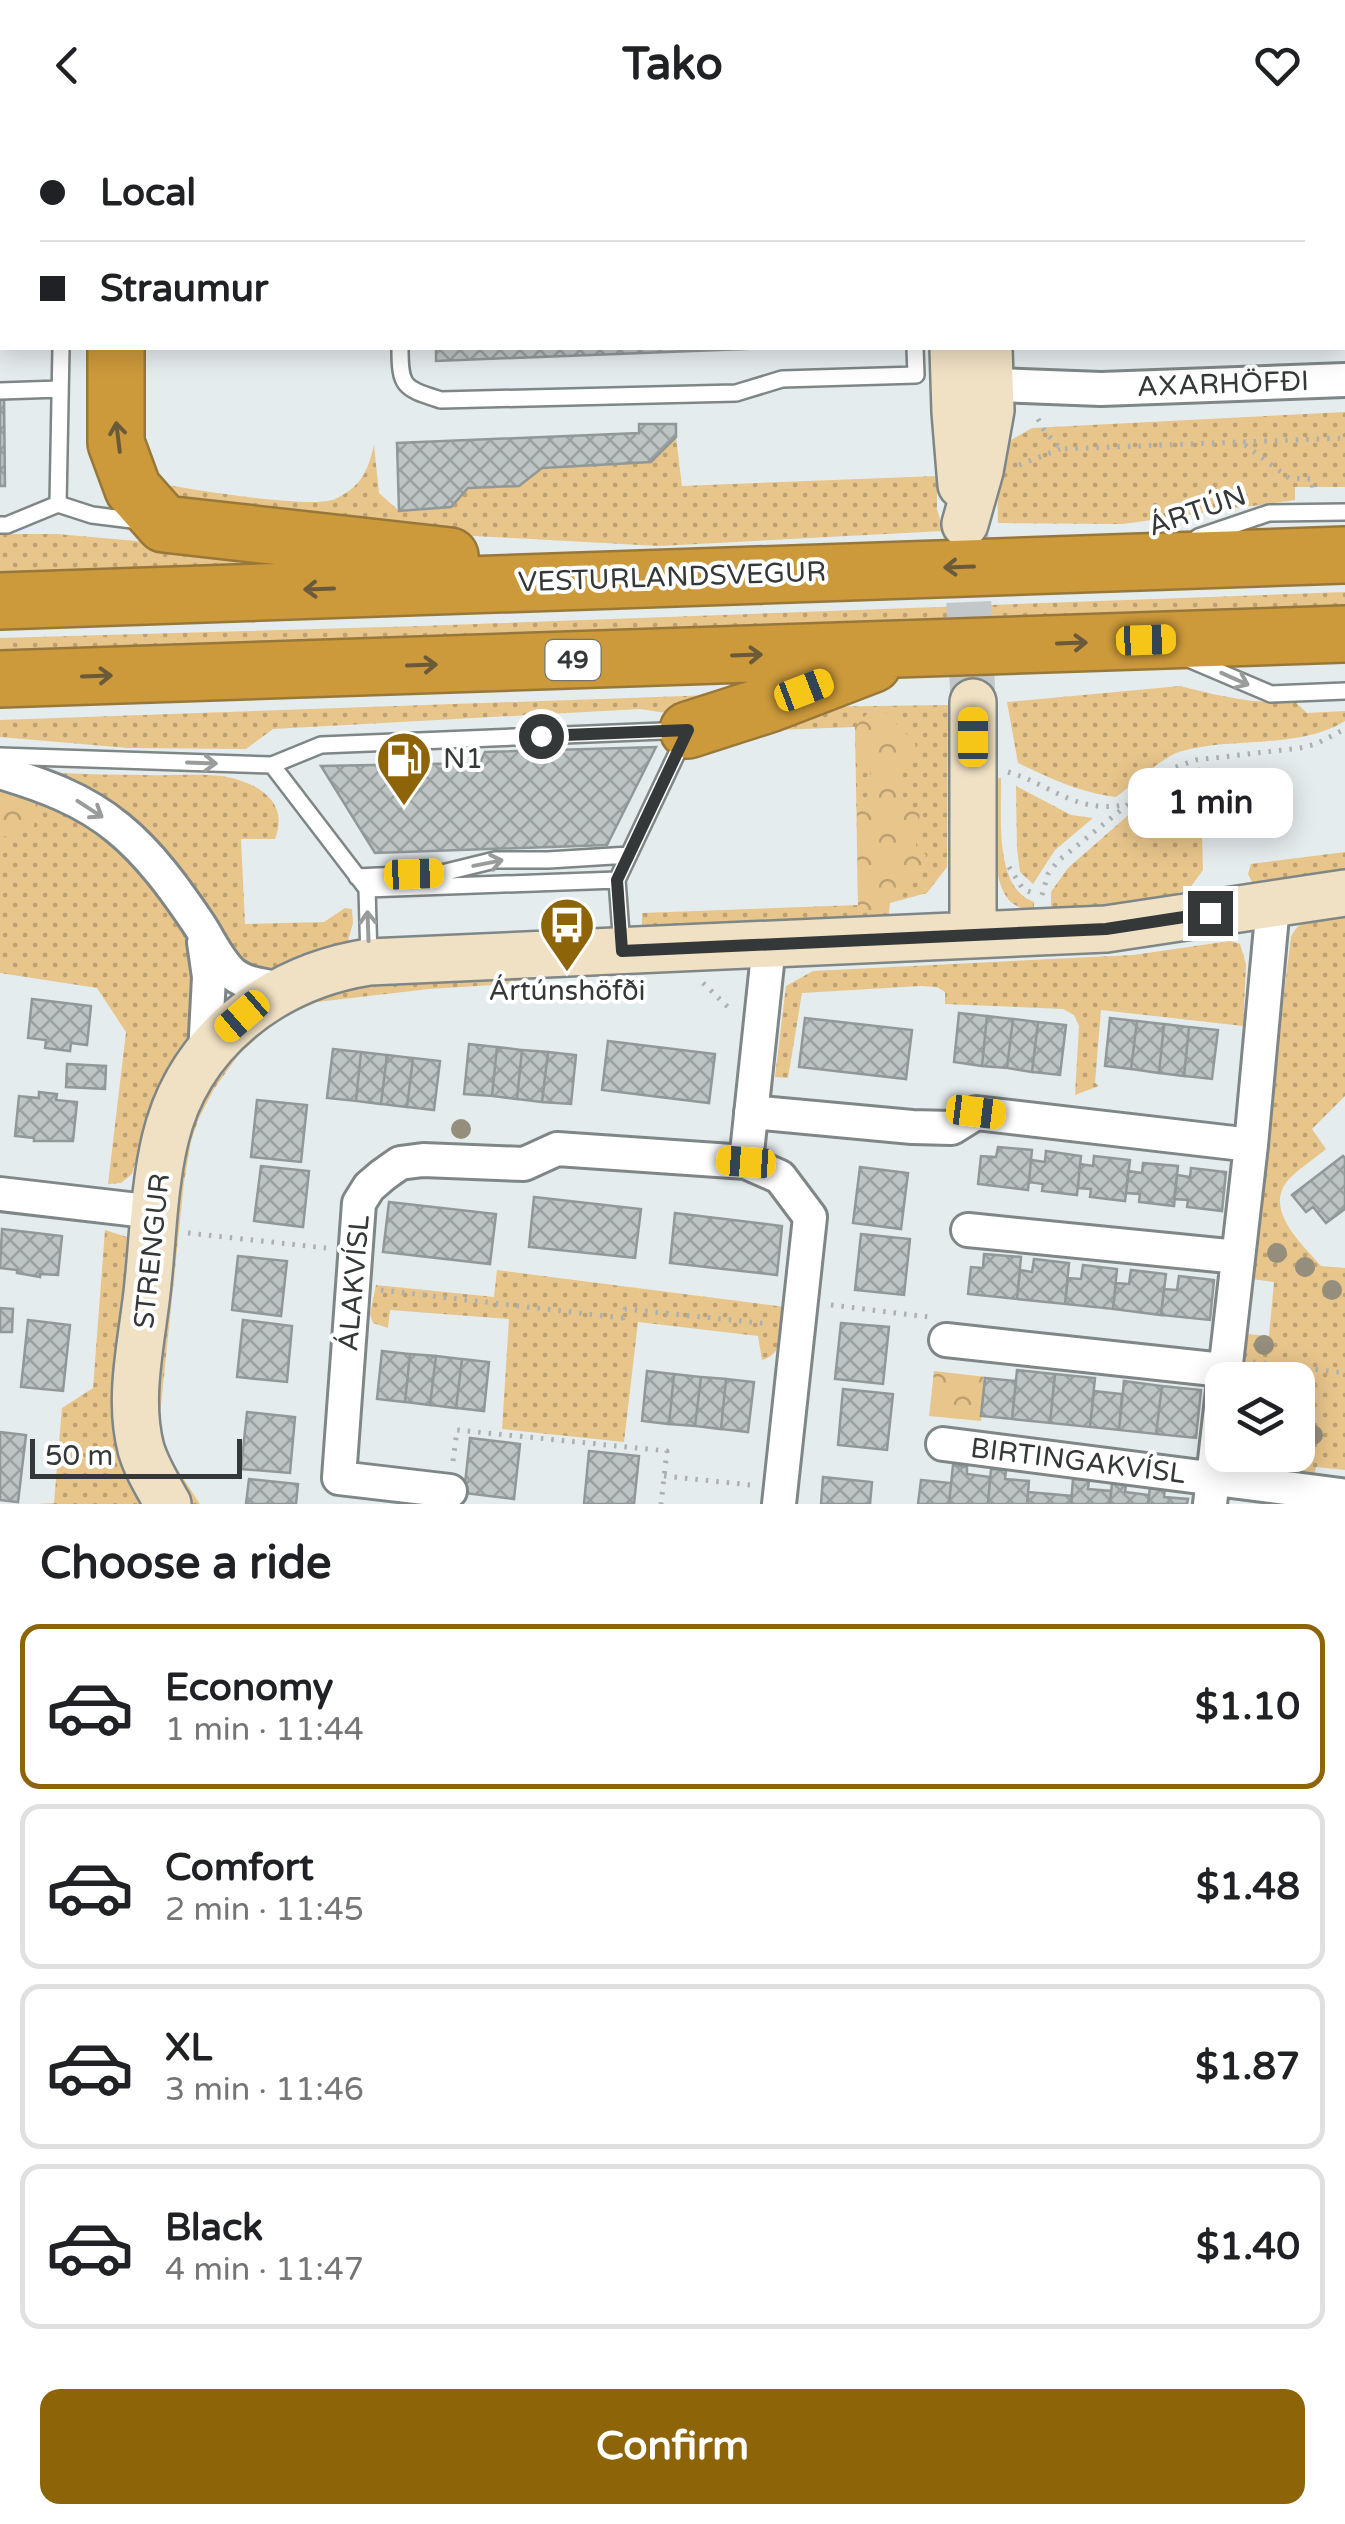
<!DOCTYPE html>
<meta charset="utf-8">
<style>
:root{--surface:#fff;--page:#f2f2f2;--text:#202124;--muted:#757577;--line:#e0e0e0;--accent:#8d6408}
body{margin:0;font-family:"Varela Round",sans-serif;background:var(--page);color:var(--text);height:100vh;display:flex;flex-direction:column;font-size:38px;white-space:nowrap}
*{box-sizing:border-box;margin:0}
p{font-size:32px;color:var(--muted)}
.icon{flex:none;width:55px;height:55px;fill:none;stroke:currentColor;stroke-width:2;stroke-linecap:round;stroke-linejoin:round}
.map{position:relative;height:1374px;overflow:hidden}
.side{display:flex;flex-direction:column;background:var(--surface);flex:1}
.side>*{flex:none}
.banner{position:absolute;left:0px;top:0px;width:1345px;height:220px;box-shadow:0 5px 25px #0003;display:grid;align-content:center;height:220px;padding:0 40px;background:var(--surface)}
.buttons{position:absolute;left:1205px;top:1232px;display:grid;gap:20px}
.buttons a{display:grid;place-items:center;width:110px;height:110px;border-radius:20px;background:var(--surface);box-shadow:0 5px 25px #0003;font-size:50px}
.scale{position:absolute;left:30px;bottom:25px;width:212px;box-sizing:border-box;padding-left:10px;border:5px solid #353838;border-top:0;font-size:28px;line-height:35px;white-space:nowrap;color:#353838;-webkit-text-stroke:8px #fff;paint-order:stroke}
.end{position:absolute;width:45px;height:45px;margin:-22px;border:12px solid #353838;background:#fff;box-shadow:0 0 0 5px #fff}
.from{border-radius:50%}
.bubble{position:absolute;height:70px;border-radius:20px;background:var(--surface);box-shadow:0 5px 25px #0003;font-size:32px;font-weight:800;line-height:70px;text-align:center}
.car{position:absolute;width:30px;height:60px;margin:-30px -15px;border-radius:12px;box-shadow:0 0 8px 2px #0007;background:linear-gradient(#f5c518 24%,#345 0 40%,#f5c518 0 76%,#345 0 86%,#f5c518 0)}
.banner b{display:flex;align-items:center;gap:35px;height:95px;font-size:38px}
.banner b+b{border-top:2px solid var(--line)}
.banner i{width:25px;height:25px;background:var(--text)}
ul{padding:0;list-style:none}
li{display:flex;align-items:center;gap:30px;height:165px;margin:0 20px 15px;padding:0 20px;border:5px solid var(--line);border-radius:20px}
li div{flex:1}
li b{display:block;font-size:38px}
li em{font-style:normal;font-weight:800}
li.on{border-color:var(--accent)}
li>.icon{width:90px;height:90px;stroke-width:1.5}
h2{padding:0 40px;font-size:45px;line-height:120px}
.cta{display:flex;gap:20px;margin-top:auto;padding:20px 40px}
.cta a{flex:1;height:115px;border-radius:20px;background:var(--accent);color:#fff;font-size:40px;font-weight:800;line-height:115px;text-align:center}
header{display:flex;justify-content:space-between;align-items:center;height:130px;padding:0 40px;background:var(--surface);font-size:45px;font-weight:800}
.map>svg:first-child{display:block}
</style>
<header><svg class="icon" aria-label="back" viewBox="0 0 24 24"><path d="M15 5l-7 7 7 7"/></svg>Tako<svg class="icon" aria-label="heart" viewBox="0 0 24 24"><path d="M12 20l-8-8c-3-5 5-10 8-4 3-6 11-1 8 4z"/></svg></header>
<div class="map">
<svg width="1345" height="1374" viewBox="0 0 1345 1374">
<defs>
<pattern id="grass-dots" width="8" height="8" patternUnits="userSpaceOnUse" patternTransform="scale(2.5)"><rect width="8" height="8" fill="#e8c58b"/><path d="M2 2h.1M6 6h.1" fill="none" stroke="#bda173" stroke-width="1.8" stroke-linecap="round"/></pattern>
<pattern id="forest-crowns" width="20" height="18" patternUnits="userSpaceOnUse" patternTransform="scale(2.5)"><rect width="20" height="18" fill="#e8c58b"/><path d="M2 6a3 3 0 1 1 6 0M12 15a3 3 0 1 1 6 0" fill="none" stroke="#bda173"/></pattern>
<pattern id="building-cross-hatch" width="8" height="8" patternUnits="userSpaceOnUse" patternTransform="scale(2.5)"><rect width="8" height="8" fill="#bcc4c4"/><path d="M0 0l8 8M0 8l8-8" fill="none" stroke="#9aa0a0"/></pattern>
</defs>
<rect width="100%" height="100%" fill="#e5eced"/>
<path fill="url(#grass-dots)" d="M1345 282V357H1295V370L1123 394 998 393 997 334 1011 310 1032 298Z
M676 307 682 356 937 346V379L943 401 659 416 402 402 160 379 144 351C175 357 313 380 335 369 361 357 368 341 374 315L379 363 398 380 451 377 468 358 519 356 542 338 651 332Z
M0 404H57L501 443 0 447Z
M1345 462V485L0 528V508L421 496Z
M1180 556C1219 566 1255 575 1294 571L1307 583 1345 581V591C1298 620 1232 606 1179 622 1163 627 1131 656 1116 667 1078 662 1052 649 1018 633L1007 572Z
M741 564 679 585 640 579 273 599 246 619 128 618 0 607V590Z
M948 575 947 737 927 763 890 773 889 784 858 794 642 795V783L858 775 855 597 748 601 804 577Z
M1200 637 1203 740 1189 759 1166 767 1095 779H1051V762L1068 738 1165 653Z
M56 643C87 644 118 645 149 645 173 646 204 643 227 647 261 654 289 673 275 709H241L245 794 324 792 345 778 352 779 353 793 348 811C320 828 284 840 251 840L130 695Z
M1001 648C1002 683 993 758 1034 772V783C1027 780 1017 777 1012 773 989 753 992 679 990 649Z
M0 655 36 670 85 694 130 729 168 776 192 812 200 885 188 917 144 1003 132 1044 121 1053 108 1054 126 902 97 858 0 843Z
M1016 656 1071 685 1093 688 1055 720 1033 754 1020 742 1017 718Z
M1345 722V746L1254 756 1248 744 1251 734Z
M1345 784V966L1312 999 1326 1019C1314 1029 1300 1038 1289 1049 1262 1079 1302 1114 1321 1136L1345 1138V1340L1316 1337 1313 1351 1233 1335 1230 1325H1298V1250H1241L1247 1204 1269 1206 1274 1152 1252 1149 1250 1141 1291 807C1301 785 1322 786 1345 784Z
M1230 811 1240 814 1246 834 1243 896 1101 880 1095 953 1099 956 1075 965 1079 896 1074 885 1063 879 945 874V862L937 857 921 856 802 863 788 948 775 947 786 856 813 841 1133 825Z
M524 844 525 853 429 859 317 872 277 890 239 924 214 959 199 988 191 1011 184 1052 160 1285 162 1316 200 1374H190L162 1332 153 1267 175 1043 204 956 265 888 363 851Z
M105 1100 127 1107 113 1302 130 1345 149 1374H37L54 1373 62 1278 93 1258Z
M497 1140 785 1177C782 1197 785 1224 762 1230L758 1206 638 1192 624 1312 502 1299 509 1189 390 1180 388 1198 373 1193 370 1184 376 1155 494 1167Z"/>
<path fill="url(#forest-crowns)" d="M886 583 915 613 917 628 904 634 900 644 904 671 920 683 916 716 926 725 924 736 915 741 912 750 891 760 878 780 865 782 858 775 857 678 873 659 869 634 856 623 855 597 867 584Z
M0 655 36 670 34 698 13 707 0 706Z
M934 1241 986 1247 981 1291 929 1286Z"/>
<path fill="url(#building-cross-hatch)" stroke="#919898" stroke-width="2.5" d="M47 0H186V2H47Z
M436 218H768L436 231Z
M0 264H4L5 356H0Z
M639 294H676V307L651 332 542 338 519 356 468 358 451 377 399 381 397 313 639 303Z
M656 617 607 715 375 723 321 636 480 633 485 622Z
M32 869 91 876 87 915 71 913 70 921 45 918 46 910 28 908Z
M959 883 987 886 982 936 954 932Z
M987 886 1013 889 1007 938 982 936Z
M805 888 912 900 906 949 799 937Z
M1110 888 1137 891 1131 939 1105 936Z
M1013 889 1038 892 1032 942 1007 938Z
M1137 891 1164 894 1159 943 1131 939Z
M1038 892 1066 895 1060 945 1032 942Z
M1164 894 1189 897 1184 946 1159 943Z
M1189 897 1218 900 1212 949 1184 946Z
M608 911 715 924 709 973 602 960Z
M469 914 497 917 492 966 464 964Z
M497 917 522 920 517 969 492 966Z
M333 919 361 922 356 971 327 968Z
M522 920 548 922 542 972 517 969Z
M361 922 387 925 381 974 356 971Z
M548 922 576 925 571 974 542 972Z
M387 925 413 928 407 977 381 974Z
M413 928 440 931 434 980 407 977Z
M67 934 106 936 105 959 66 957Z
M39 962 57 964 56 970 77 972 73 1011H34V1008L15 1006 19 966 39 968Z
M257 970 307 975 301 1032 251 1027Z
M998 1017 1032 1020 1028 1060 978 1054 981 1026 996 1027Z
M1046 1021 1081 1026 1077 1065 1042 1061 1043 1054 1029 1052 1031 1030 1045 1032Z
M1094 1026 1130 1030 1125 1071 1090 1067 1091 1059 1078 1058 1080 1034 1093 1036Z
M1343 1026 1345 1028V1079L1326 1093 1313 1077 1306 1082 1292 1065Z
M1143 1033 1178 1036 1174 1076 1139 1072 1140 1064 1126 1063 1128 1041 1142 1043Z
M261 1036 309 1041 303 1097 254 1091Z
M860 1037 908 1043 901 1099 853 1093Z
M1191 1038 1226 1042 1222 1081 1187 1077 1188 1070 1174 1069 1177 1045 1190 1047Z
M534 1067 641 1079 635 1128 529 1117Z
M389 1072 496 1084 490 1134 383 1122Z
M675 1083 782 1096 777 1145 670 1133Z
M2 1099 62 1106 58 1145 40 1144V1147L17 1143V1140L0 1138Z
M861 1104 910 1109 904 1165 855 1160Z
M984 1124 1021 1127 1017 1169 968 1164 971 1137 983 1138Z
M238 1126 287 1131 281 1186 232 1180Z
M1034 1129 1069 1133 1065 1174 1017 1169 1020 1140 1032 1142Z
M1083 1135 1117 1139 1113 1179 1065 1174 1068 1148 1081 1149Z
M1131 1140 1166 1144 1161 1185 1113 1179 1116 1153 1129 1154Z
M1179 1146 1214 1150 1210 1190 1161 1185 1164 1159 1177 1160Z
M0 1178 13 1179 12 1202H0Z
M28 1190 70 1195 63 1261 21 1257Z
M243 1190 292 1196 287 1252 237 1247Z
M841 1193 889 1197 883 1254 835 1249Z
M382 1221 410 1224 405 1272 377 1269Z
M410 1224 436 1226 430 1275 405 1272Z
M436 1226 462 1229 456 1278 430 1275Z
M462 1229 489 1232 484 1281 456 1278Z
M1017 1240 1055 1244 1050 1293 1012 1289Z
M647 1241 674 1244 669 1294 642 1291Z
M674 1244 701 1247 695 1296 669 1294Z
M1055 1244 1095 1248 1090 1297 1050 1293Z
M701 1247 726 1249 721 1299 695 1296Z
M985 1248 1016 1251 1012 1289 981 1286Z
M726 1249 754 1252 748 1302 721 1299Z
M1124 1251 1162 1256 1156 1304 1119 1300Z
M1162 1256 1201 1260 1196 1308 1156 1304Z
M843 1259 893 1264 887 1320 838 1315Z
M1094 1261 1122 1264 1119 1300 1090 1297Z
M247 1282 295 1287 290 1343 241 1339Z
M0 1302 26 1305 18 1372 0 1370Z
M470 1308 520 1314 514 1369 464 1363Z
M589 1321 639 1326 634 1374H584Z
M953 1335 967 1337V1344L990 1347 988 1374H949Z
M991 1339 1006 1340 1005 1349 1029 1351 1027 1374H988Z
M823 1347 872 1352 870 1374H821Z
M249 1349 298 1354 296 1374H246Z
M1073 1349 1089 1350 1088 1359 1111 1361 1110 1374H1071Z
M921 1350 951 1353 949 1374H918Z
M1112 1353 1126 1355 1125 1362 1149 1365 1148 1374H1110Z
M1150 1357 1165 1358 1164 1367 1188 1369 1187 1374H1148Z
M1028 1362 1072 1366 1071 1374H1027Z"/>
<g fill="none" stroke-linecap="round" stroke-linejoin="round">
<path stroke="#c2c8c9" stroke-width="45" stroke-dasharray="45 22" stroke-linecap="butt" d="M966 405 973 572"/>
<g stroke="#7f8686" stroke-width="20">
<path id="lane" d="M344 0 345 2
M788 0V2
M1267 0V2
M659 2 667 0
M400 218C400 258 404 258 441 270L736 263 782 249 916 245 915 218
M0 261 60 259
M58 374 61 218
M0 395H7L58 374 92 385 140 391
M1198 407 1269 383 1345 382
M1191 530 1271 564 1345 561
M0 626 272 635 321 615 688 600 617 750 622 817
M272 635 367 759 369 829
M357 747 442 743 495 730H548L629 725
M367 759 617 750"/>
</g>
<g stroke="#7f8686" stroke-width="38">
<path id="street" d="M970 254 1101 259 1345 250
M0 642C43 655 83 669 118 698 150 724 175 759 198 793 209 809 218 831 233 844 247 855 267 856 284 859
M204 812 209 847 205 924
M769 815 746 1032 780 1047 810 1087 779 1374
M751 982 912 997 952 998 976 983 1251 1015
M0 1064 155 1082
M968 1100 1238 1127
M946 1210 1223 1240
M943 1314 1341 1365
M450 1361 339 1348 359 1073 369 1057 383 1045 400 1033 423 1030 524 1034 557 1019 746 1032
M1210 1374 1251 1015 1273 775"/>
</g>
<g stroke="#7f8686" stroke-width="50">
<path id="secondary" d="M945 0V2
M984 0V2
M451 2 456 0
M0 194H2
M953 218 955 282 961 355
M965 394 980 341 991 280 989 218
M973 572V804
M168 1374C158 1356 147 1339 141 1319 127 1266 143 1207 148 1153 153 1106 154 1057 165 1010 188 912 272 847 369 832L1106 799 1345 763"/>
</g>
<g stroke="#98783a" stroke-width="60">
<path id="highway" d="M116 218V313L133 359 164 394 450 426
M0 471 1345 425
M0 549 1345 504
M688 600 769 574 873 534"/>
</g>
<path stroke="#abb0b1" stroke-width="5" stroke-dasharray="2.5 8" stroke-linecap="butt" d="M1038 289 1045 302 1061 319 1345 308
M1245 315 1289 348 1312 349 1313 364
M1019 335 1060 319
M1008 642C1052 655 1074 683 1124 675
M1009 737 1023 759 1035 764
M1042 765 1048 744 1058 731 1173 638 1196 630 1300 618 1316 614 1345 599
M703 853 731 880
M188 1103 326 1118
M381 1160 623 1188 625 1179 770 1194
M831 1175 929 1187
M1253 1232 1345 1243
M453 1331 457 1300 667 1321 661 1374
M664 1346 751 1355"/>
<use href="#lane" stroke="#fff" stroke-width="15"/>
<use href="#street" stroke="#fff" stroke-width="32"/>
<use href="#secondary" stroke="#f0e1c4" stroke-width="45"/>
<use href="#highway" stroke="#cd9a3b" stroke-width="55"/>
</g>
<g fill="#968e7c">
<circle cx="461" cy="999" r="10"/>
<circle cx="1277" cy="1123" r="10"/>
<circle cx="1305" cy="1137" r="10"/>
<circle cx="1332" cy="1160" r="10"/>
<circle cx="1264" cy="1215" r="10"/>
<circle cx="1313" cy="1305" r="10"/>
</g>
<defs><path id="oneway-shaft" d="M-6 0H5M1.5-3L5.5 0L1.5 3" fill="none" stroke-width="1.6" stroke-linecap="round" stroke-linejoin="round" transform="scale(2.5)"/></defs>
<g stroke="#6a5a39">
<use href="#oneway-shaft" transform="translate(118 307) rotate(-97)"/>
<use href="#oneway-shaft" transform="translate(959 437) rotate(178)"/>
<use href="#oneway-shaft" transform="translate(319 459) rotate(178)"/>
<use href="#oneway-shaft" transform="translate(1072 513) rotate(-2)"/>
<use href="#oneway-shaft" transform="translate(747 525) rotate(-2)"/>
<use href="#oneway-shaft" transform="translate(422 535) rotate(-2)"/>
<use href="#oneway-shaft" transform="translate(97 546) rotate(-2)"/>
</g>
<g stroke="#9a9c9c">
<use href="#oneway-shaft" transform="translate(1235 549) rotate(24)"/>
<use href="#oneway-shaft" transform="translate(202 633) rotate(2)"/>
<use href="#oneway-shaft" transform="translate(90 679) rotate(33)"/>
<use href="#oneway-shaft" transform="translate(488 733) rotate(-11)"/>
<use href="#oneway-shaft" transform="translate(368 796) rotate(-92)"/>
</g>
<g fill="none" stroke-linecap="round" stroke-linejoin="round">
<path stroke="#353838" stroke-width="12" d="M541 606 688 600 617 750 622 821 1106 799 1210 783"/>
</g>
<defs>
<g id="fuel-pin" transform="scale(2.875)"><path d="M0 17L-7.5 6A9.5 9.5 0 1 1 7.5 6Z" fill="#8d6408" stroke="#fff"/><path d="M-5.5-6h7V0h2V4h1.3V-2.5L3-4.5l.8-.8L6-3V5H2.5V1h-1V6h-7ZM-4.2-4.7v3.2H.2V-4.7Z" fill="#fff"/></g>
<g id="bus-pin" transform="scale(2.875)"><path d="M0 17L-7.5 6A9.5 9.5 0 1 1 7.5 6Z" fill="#8d6408" stroke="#fff"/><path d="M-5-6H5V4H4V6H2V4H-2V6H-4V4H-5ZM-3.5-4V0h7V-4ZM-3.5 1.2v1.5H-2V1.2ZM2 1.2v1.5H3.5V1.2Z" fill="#fff"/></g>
</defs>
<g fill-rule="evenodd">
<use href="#fuel-pin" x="404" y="629"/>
<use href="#bus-pin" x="567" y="795"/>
</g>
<g text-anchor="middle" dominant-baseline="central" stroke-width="8" stroke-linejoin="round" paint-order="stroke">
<rect fill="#fff" stroke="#727474" stroke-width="2.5" x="545.5" y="510" width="55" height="40" rx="8"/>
<g font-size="25" font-weight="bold" fill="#353838">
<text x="573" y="530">49</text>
</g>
<g font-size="28" fill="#353838" stroke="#fff">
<text transform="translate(1223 254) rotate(-2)">AXARHÖFÐI</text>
<text transform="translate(1197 381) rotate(-19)">ÁRTÚN</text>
<text transform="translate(672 447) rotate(-2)">VESTURLANDSVEGUR</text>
<text transform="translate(152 1121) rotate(-84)">STRENGUR</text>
<text transform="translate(354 1153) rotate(-85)">ÁLAKVÍSL</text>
<text transform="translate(1078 1331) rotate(7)">BIRTINGAKVÍSL</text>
</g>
<g font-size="28" fill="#353838" stroke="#fff" text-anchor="start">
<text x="443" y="629">N1</text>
<text x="567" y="861" text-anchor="middle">Ártúnshöfði</text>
</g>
</g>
</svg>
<div class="buttons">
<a><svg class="icon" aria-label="layers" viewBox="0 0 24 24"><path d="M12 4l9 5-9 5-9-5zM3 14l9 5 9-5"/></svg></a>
</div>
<div class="scale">50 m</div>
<i class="end from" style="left:541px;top:606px"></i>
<i class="end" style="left:1210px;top:783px"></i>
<div class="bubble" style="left:1128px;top:638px;width:165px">1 min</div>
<i class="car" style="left:1146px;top:510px;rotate:88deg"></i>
<i class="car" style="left:804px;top:560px;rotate:69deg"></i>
<i class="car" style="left:973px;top:607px;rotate:0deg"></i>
<i class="car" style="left:414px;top:744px;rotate:88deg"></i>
<i class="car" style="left:242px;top:886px;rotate:229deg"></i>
<i class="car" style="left:976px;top:982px;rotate:97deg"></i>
<i class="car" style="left:746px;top:1032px;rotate:274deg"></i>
<div class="banner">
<b><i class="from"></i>Local</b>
<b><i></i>Straumur</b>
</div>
</div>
<section class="side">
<h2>Choose a ride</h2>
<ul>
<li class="on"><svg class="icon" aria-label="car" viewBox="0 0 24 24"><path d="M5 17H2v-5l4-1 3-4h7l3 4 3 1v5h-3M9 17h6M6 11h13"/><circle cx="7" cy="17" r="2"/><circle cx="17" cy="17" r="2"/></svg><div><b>Economy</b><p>1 min · 11:44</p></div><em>$1.10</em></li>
<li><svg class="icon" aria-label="car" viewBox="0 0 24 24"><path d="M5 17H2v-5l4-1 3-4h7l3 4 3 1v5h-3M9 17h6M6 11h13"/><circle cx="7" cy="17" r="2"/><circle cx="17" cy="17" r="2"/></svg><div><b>Comfort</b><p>2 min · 11:45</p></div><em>$1.48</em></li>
<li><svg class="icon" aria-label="car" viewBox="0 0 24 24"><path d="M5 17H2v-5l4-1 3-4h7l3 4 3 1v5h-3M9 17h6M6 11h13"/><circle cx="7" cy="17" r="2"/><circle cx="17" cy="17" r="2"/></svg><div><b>XL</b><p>3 min · 11:46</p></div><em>$1.87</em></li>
<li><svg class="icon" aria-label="car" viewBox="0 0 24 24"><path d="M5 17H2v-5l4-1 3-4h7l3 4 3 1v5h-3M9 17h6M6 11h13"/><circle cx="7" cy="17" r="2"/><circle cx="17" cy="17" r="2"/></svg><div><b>Black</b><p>4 min · 11:47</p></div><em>$1.40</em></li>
</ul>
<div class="cta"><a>Confirm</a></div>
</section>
